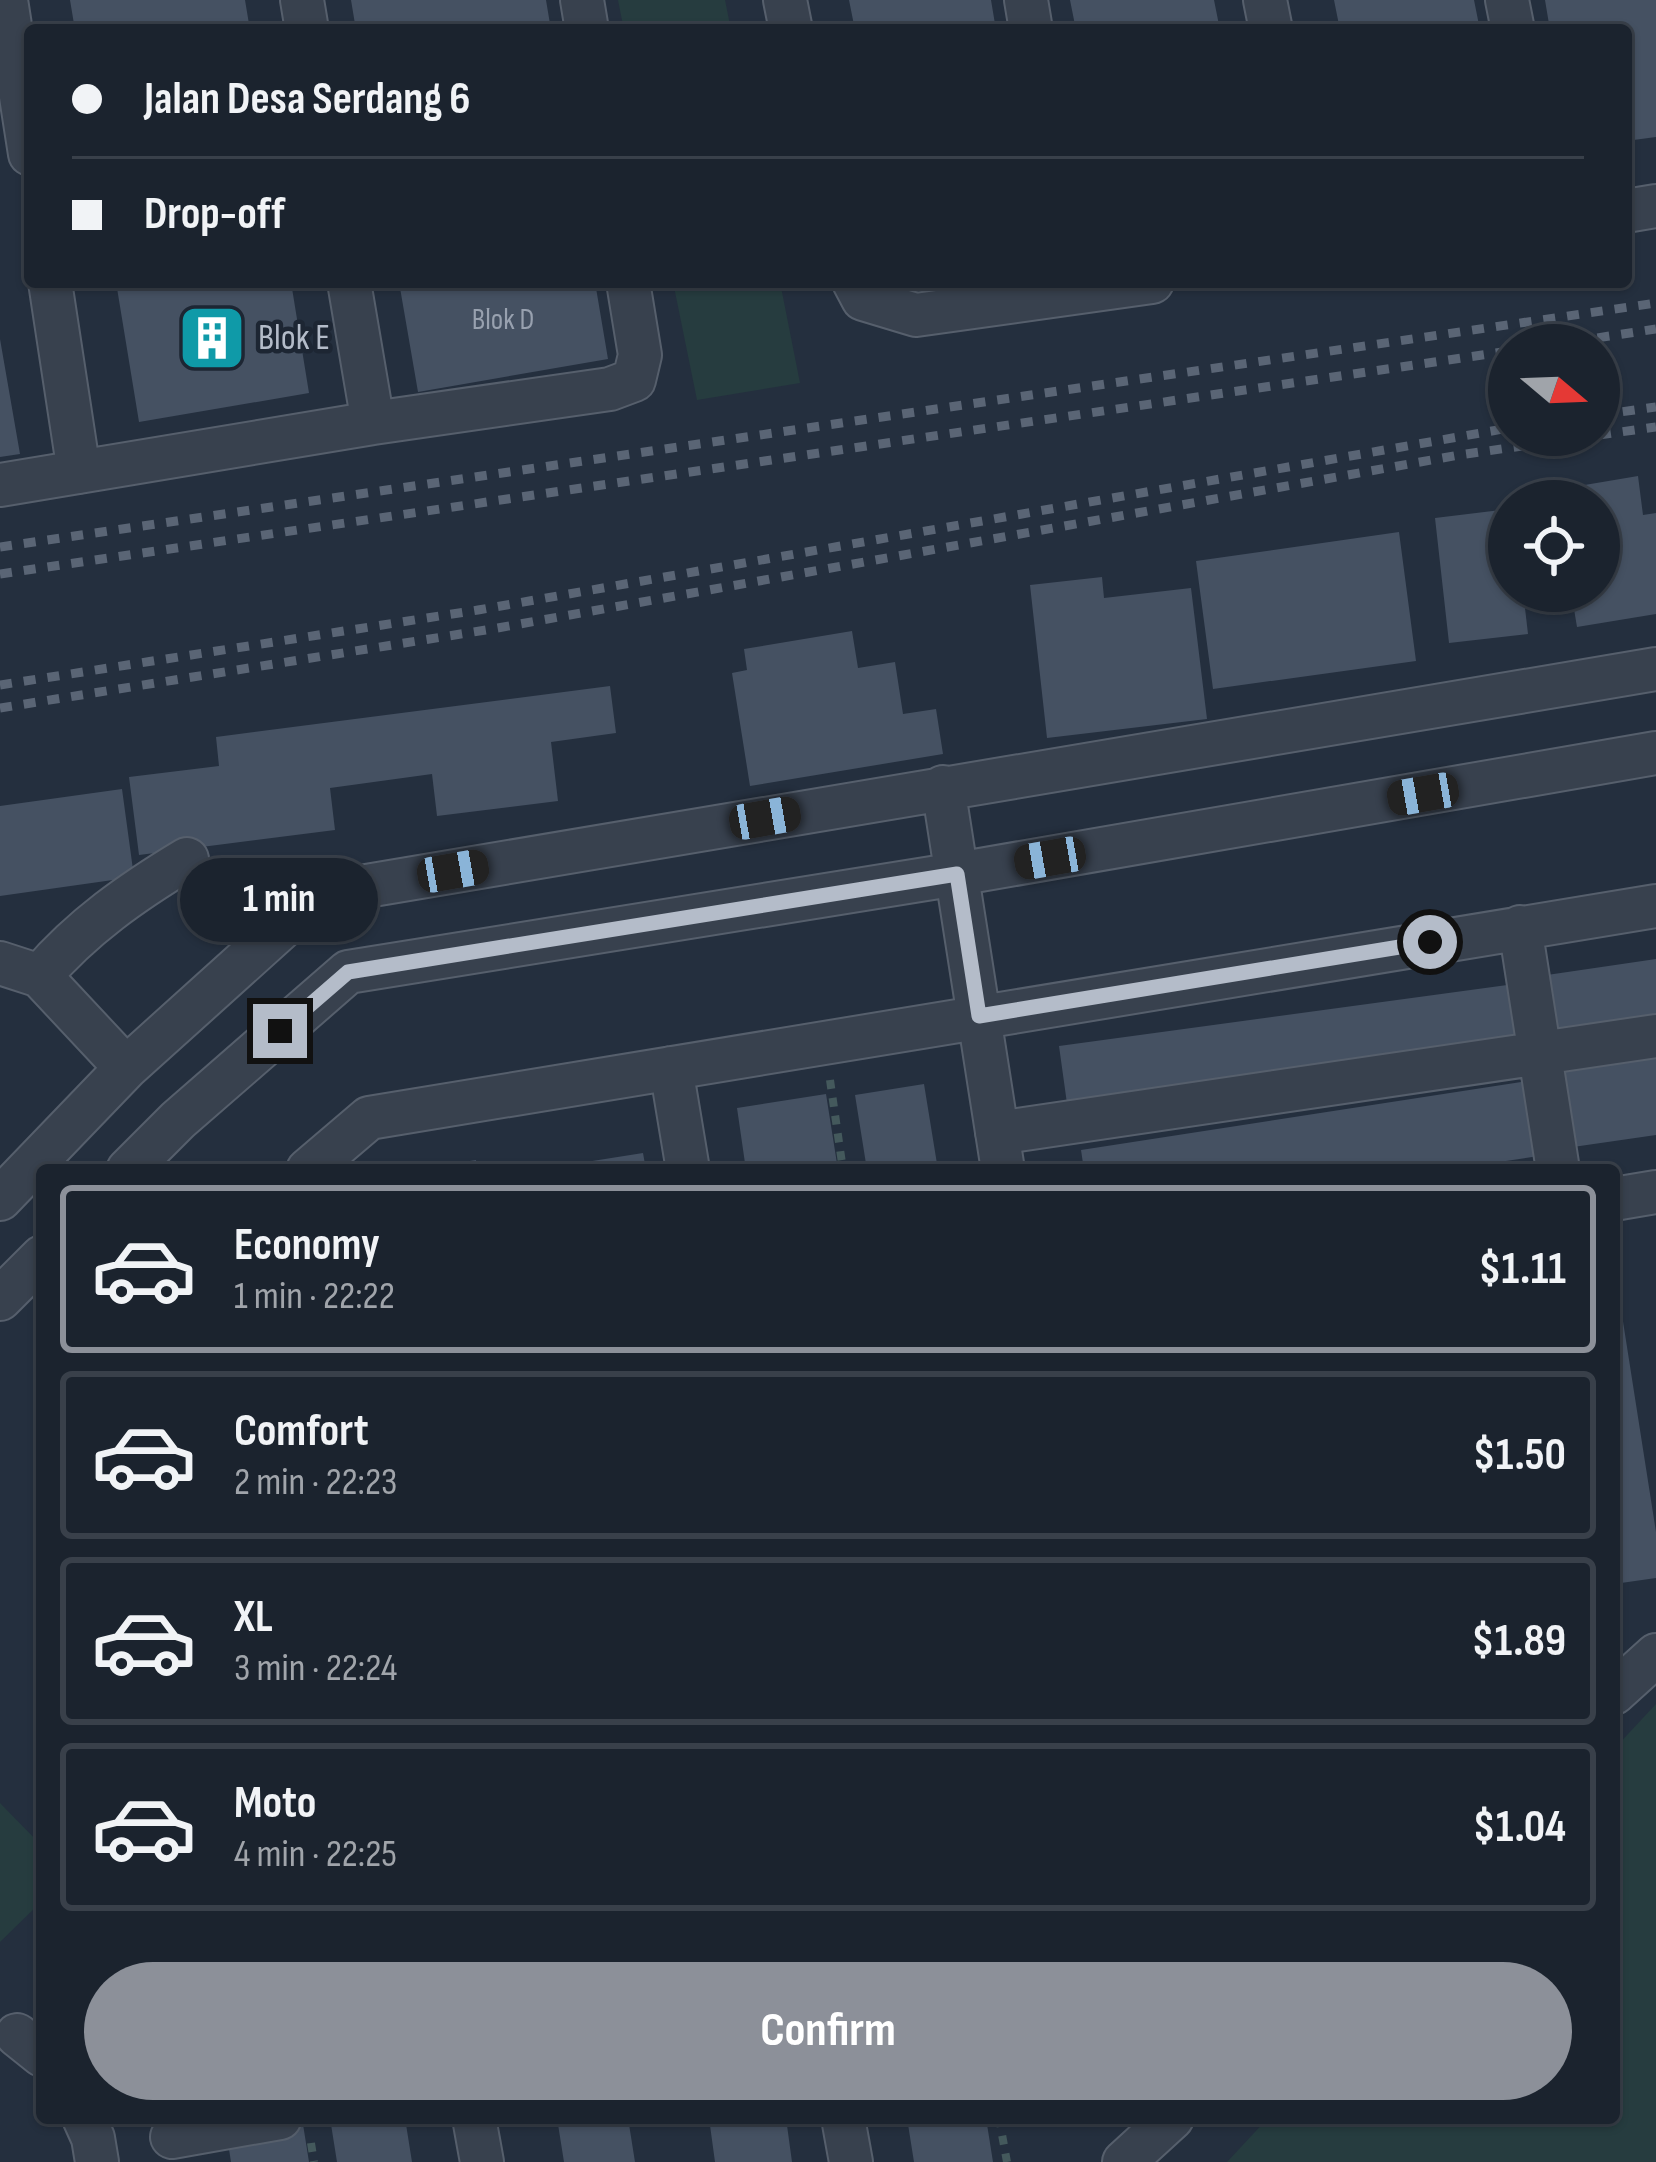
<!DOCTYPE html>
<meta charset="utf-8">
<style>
:root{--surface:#1b232e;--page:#242b36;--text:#f1f3f6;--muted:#a0a4aa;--line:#39404a;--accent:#8c9099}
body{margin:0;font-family:"Sofia Sans Condensed",sans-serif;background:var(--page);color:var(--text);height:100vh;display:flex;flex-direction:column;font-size:45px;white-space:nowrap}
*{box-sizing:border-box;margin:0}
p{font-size:39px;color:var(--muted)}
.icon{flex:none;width:66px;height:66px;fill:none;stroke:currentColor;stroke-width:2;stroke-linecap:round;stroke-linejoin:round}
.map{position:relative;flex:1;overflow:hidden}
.drawer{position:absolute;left:36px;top:1164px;width:1584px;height:960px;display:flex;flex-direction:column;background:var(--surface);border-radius:12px;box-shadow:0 3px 9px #0004,0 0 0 3px var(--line)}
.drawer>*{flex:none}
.banner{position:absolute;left:24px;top:24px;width:1608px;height:264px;border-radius:12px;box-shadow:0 3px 9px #0004,0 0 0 3px var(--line);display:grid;align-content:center;height:264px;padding:0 48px;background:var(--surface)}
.needle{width:78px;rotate:109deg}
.tools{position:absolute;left:1488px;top:324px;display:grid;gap:24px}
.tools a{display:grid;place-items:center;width:132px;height:132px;border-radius:50%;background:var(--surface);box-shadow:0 3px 9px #0004,0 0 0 3px var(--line);font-size:60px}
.end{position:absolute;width:54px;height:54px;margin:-27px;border:15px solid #b4bcc9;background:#111;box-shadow:0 0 0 6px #111}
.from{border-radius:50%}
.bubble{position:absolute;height:84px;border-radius:42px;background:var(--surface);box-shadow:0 3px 9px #0004,0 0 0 3px var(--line);font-size:39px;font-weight:700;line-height:84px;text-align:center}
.car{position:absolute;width:36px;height:72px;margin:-36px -18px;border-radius:15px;box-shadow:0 0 9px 3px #0007;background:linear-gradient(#222 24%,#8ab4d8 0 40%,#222 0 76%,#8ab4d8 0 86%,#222 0)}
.banner b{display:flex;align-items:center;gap:42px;height:114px;font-size:45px}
.banner b+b{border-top:3px solid var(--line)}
.banner i{width:30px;height:30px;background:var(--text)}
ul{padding:21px 0 0;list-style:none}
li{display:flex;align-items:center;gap:36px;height:168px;margin:0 24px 18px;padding:0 24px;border:6px solid var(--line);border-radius:12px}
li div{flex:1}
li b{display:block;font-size:45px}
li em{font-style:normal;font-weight:700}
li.active{border-color:var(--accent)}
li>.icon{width:108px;height:108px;stroke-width:1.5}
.cta{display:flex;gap:24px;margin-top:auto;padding:24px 48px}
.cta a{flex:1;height:138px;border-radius:72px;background:var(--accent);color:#fff;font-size:48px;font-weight:700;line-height:138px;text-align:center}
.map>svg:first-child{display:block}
</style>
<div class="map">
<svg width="1656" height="2162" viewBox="0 0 1656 2162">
<rect width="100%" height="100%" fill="#242f3e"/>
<path fill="#263c3f" d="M618 0H725L731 30H624Z
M673 282H780L800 383 697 400Z
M1656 1704V2162H1227L1268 2118H1614V1749Z
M0 1803 42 1846V1901L0 1942Z"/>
<path fill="#455162" d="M70 0H245L250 30H75Z
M351 0H546L551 30H356Z
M849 0H991L996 30H855Z
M1070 0H1214L1220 30H1076Z
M1334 0H1474L1480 30H1340Z
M1545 0H1656V137L1626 141V30H1550Z
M116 282H291L309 393 139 422Z
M399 282H595L608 359 418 392Z
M0 339 20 454 0 457Z
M1638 476 1643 515 1656 513V614L1577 627 1571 591H1599V501H1557L1555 490Z
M1509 509V591H1523L1528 634 1449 643 1435 518Z
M1399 532 1416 661 1213 689 1196 561Z
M1102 577 1104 598 1191 588 1207 719 1047 738 1030 585Z
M852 631 858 668 895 662 903 714 936 709 943 754 750 786 732 673 747 670 744 649Z
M610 686 616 733 551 742 558 801 437 816 432 774 330 788 335 830 139 855 129 777 219 766 216 737Z
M122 789 134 877 0 896V806Z
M1656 959V1032L1558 1047 1547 975Z
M1522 983 1532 1055 1069 1118 1059 1046Z
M1656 1051V1135L1573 1147 1561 1065Z
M1534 1080 1545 1155 1446 1170H1084L1081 1150Z
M924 1084 938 1170H867L855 1095Z
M826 1094 838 1170H746L737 1108Z
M643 1153 646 1170H567V1165Z
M476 1160 477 1170H432V1167Z
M1614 1264 1656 1532V1578L1614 1584Z
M302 2118 309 2162H231L226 2130Z
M330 2118H405L412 2162H337Z
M557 2118H628L635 2162H564Z
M709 2118H786L792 2162H715Z
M907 2118H986L993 2162H914Z"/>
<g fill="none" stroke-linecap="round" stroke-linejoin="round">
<g stroke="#565f6c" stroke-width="46">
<path id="minor" d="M6 0 30 154
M302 0 307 30
M582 0 587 30
M785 0 791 30
M1026 0 1031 30
M1265 0 1271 30
M1507 0 1513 30
M1626 211 1656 206
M50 282 79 472
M349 282 373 423
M854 282 863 299 916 315 1152 282
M0 485 373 423 610 389 634 380 640 355 628 282
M943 787 1003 1170
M1520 927 1558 1170
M0 963 40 976 126 1068
M40 976C82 927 132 892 187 859
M671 1068 688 1170
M997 1133 1656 1036
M128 1170 178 1120 348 972 957 874 1656 753
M308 1170 369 1118 1656 906
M0 1199 126 1068 319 894 1656 669
M1614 1199 1656 1192
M0 1299 42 1257
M1614 1693 1656 1655
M17 2035 42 2055
M84 2118 93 2138 97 2162
M474 2118 482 2162
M843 2118 851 2162
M172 2137 280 2118
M1124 2162 1172 2118"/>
</g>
<path stroke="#44595c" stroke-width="8" stroke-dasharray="9 9" stroke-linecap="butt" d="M830 1080 843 1170
M999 2118 1007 2162
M311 2143 314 2162"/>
<use href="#minor" stroke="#38414e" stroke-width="42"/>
<path stroke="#5a6575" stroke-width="9" stroke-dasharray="12 12" stroke-linecap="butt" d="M1550 345 1656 329
M1599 415 1656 407
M1599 435 1656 427
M0 547 1656 303
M0 574 1509 351
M0 685 478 610 1509 428
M0 708 492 629 1459 455 1599 435"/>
</g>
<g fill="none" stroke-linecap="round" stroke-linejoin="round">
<path stroke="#b4bcc9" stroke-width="15" d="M280 1031 348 972 957 874 979 1016 1430 942"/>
</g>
<defs>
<g id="building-square" transform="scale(3.45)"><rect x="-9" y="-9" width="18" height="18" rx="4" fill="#0f9aa8" stroke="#1d2633"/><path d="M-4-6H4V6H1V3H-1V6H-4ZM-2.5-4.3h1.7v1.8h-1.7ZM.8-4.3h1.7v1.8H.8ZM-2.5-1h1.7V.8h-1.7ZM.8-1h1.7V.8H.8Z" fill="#fff"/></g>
</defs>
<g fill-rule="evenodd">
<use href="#building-square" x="212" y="338"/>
</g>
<g text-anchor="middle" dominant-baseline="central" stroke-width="9" stroke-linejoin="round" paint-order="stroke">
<g font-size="30" fill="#98a1af">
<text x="503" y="320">Blok D</text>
</g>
<g font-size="36" fill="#b4bcc9" stroke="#1d2633" text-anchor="start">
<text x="258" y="338">Blok E</text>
</g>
</g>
</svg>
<div class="tools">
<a><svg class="needle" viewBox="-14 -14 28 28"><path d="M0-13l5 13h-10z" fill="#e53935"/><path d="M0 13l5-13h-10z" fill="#a0a4aa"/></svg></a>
<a><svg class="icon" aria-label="locate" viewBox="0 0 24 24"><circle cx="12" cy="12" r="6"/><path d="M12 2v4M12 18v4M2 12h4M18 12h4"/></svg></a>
</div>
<i class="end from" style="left:1430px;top:942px"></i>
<i class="end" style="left:280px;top:1031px"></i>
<div class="bubble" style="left:180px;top:858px;width:198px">1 min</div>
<i class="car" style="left:1423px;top:794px;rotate:260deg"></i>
<i class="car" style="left:765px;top:818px;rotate:80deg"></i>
<i class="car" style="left:1050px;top:858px;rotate:260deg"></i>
<i class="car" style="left:453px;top:871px;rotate:80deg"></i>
<div class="banner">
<b><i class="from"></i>Jalan Desa Serdang 6</b>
<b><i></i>Drop-off</b>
</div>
<section class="drawer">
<ul>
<li class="active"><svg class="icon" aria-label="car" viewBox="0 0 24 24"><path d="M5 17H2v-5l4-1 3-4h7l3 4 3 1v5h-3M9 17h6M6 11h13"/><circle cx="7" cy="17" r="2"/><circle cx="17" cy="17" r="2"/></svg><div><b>Economy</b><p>1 min · 22:22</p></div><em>$1.11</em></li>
<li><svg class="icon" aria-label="car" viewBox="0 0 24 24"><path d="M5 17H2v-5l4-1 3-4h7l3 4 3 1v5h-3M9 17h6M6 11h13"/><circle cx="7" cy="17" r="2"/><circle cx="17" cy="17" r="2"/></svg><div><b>Comfort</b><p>2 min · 22:23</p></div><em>$1.50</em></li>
<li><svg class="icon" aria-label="car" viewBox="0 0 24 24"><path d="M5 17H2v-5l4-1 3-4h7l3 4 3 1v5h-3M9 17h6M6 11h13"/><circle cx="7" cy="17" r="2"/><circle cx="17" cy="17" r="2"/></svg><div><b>XL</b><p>3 min · 22:24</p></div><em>$1.89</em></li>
<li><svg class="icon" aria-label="car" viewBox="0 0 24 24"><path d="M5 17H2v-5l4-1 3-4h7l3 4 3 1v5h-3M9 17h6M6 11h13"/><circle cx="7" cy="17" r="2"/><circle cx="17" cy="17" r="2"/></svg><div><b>Moto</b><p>4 min · 22:25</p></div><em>$1.04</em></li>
</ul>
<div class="cta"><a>Confirm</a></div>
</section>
</div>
